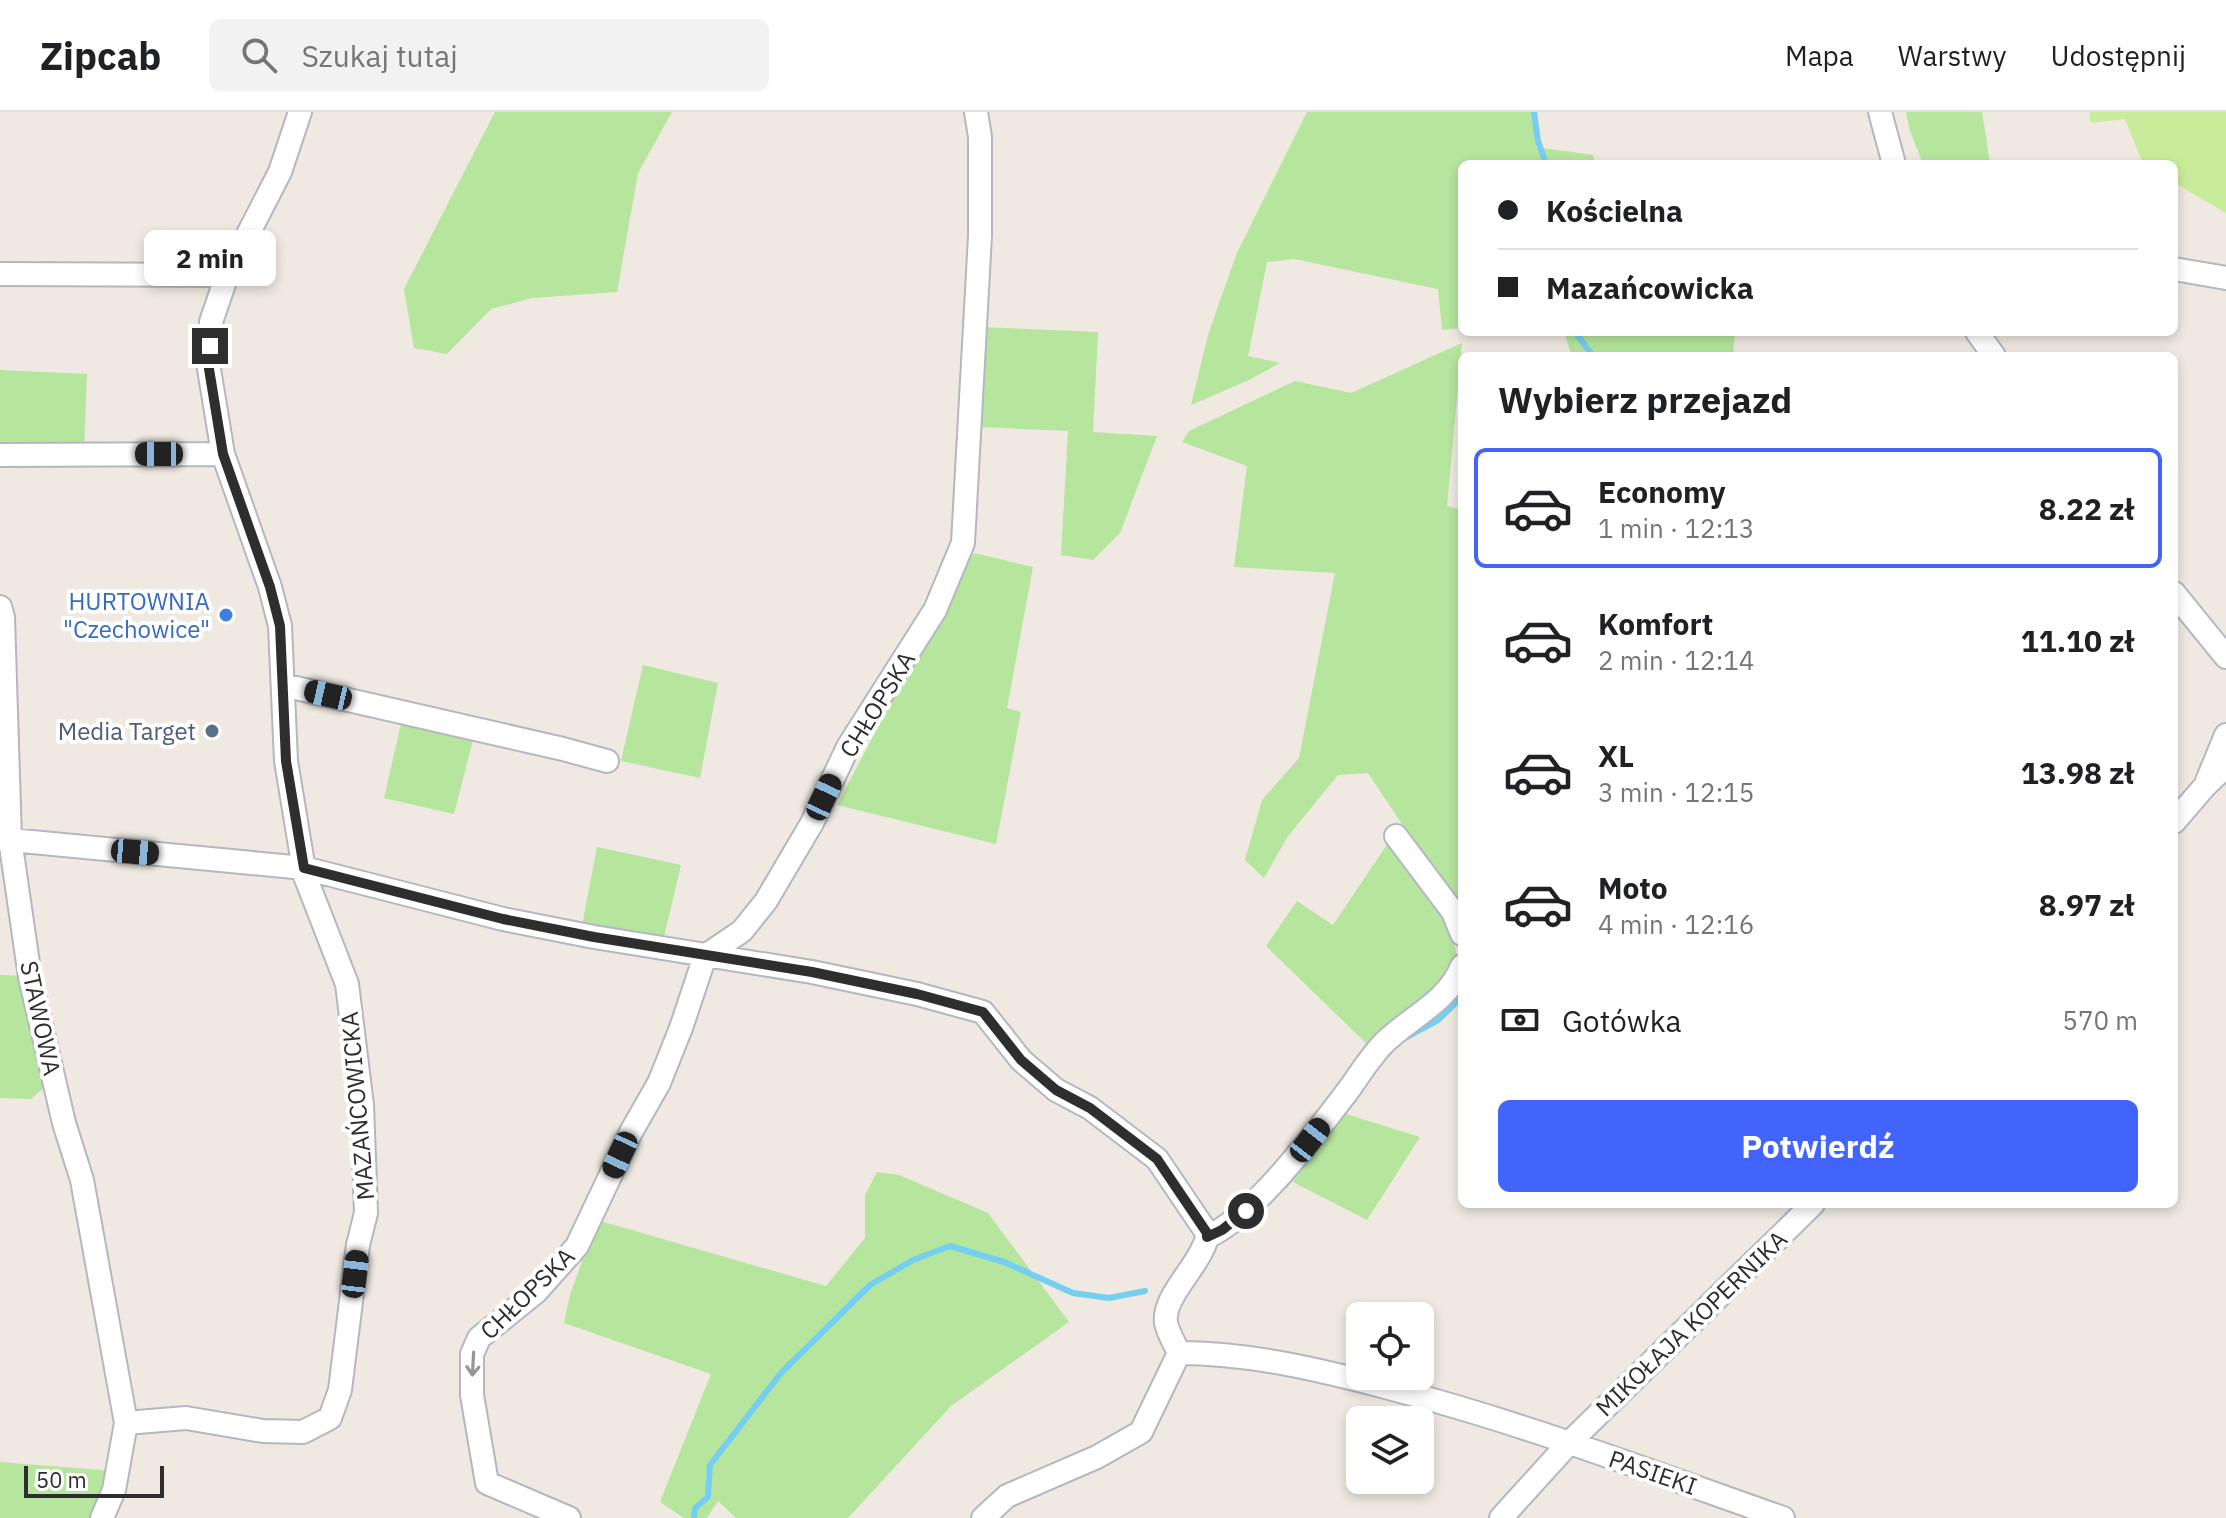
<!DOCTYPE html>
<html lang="pl">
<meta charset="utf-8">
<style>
:root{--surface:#fff;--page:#f2f2f2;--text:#202124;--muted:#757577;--line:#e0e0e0;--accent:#4264fb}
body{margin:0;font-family:"IBM Plex Sans",sans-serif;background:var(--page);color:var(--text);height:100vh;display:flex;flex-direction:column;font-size:30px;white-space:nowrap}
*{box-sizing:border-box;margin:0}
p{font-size:26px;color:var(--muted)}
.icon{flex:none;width:44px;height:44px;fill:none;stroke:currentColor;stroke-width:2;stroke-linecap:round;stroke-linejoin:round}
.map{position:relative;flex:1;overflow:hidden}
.panel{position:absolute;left:1458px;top:240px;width:720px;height:856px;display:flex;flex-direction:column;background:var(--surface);border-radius:12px;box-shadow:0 4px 12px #0003}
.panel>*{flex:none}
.hud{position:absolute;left:1458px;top:48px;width:720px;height:176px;border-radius:12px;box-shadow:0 4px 12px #0003;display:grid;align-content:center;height:176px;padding:0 40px;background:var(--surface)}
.controls{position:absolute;left:1346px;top:1190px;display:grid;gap:16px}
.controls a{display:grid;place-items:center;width:88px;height:88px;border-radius:12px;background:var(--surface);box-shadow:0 4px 12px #0003;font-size:40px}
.scale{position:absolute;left:24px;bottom:20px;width:140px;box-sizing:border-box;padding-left:8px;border:4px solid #2e2e2e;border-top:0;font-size:22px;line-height:28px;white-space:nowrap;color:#2e2e2e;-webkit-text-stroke:6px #fff;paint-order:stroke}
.end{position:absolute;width:36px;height:36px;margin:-18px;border:10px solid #2e2e2e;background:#fff;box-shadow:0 0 0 4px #fff}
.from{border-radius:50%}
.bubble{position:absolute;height:56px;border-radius:12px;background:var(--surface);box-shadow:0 4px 12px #0003;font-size:26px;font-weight:700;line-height:56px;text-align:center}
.car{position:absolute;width:24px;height:48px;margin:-24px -12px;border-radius:10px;box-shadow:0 0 6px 2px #0007;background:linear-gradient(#222 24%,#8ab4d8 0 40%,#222 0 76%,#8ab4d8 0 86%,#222 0)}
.hud b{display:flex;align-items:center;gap:28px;height:76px;font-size:30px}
.hud b+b{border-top:2px solid var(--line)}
.hud i{width:20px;height:20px;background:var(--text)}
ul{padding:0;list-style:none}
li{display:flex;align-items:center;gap:24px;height:120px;margin:0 16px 12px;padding:0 24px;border:4px solid transparent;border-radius:12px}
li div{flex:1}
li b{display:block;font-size:30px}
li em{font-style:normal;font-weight:700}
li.selected{border-color:var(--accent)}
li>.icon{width:72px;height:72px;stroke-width:1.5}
h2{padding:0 40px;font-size:36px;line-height:96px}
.pay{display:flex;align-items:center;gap:20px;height:88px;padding:0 40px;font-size:30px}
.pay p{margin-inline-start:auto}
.button{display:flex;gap:16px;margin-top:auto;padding:16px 40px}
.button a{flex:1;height:92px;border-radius:12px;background:var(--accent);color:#fff;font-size:32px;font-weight:700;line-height:92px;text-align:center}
header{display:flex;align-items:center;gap:48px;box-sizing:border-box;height:112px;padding:0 40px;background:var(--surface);border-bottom:2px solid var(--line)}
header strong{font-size:38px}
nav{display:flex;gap:44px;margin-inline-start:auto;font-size:28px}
.search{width:560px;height:72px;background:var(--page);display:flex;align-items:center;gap:20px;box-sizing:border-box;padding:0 28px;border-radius:12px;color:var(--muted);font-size:30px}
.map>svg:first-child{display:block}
</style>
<header>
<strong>Zipcab</strong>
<div class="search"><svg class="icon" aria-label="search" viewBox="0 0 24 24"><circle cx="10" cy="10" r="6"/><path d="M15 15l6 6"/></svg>Szukaj tutaj</div>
<nav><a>Mapa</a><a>Warstwy</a><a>Udostępnij</a></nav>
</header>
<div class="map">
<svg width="2226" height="1406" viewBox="0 0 2226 1406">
<rect width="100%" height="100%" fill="#efe9e1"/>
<path fill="#b6e59e" d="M495 0H672L638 61 617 180 532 186 491 197 447 242 414 236 404 177Z
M1307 0H1534L1536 35 1593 43 1595 52H1462V216L1442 218 1438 177 1294 147 1267 150 1248 244 1280 251 1249 268 1191 293 1208 223 1236 143Z
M1906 0H1982L1990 52H1923L1910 19Z
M981 215 1098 220 1093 320 1157 324 1120 421 1093 448 1061 443 1068 319 979 315Z
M1564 220H1735L1733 244H1572Z
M1462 231 1447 394 1462 398V802L1368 661 1338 663 1288 724 1264 766 1245 748 1262 688 1299 646 1335 461 1234 455 1247 354 1182 330 1189 319 1295 269 1351 281Z
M0 258 87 262 84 339H0Z
M974 441 1033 455 1007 596 1021 600 996 732 837 693 956 467Z
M643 553 718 571 700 666 621 649Z
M403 603 475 620 454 702 384 686Z
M1390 728 1450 809 1458 851 1451 868 1370 935 1266 834 1297 789 1333 813Z
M597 735 681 753 662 833 581 819Z
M0 863 26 864 48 972 31 987 0 986Z
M1343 1001 1420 1025 1367 1108 1293 1070Z
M877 1060 899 1063 988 1101 1069 1210 951 1294 848 1406H736L718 1389 707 1406H684L660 1390 711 1262 564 1211 570 1183 597 1108 826 1174 865 1126V1083Z
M0 1350 113 1359 98 1406H0Z"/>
<path fill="#c9ec9a" d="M2089 0H2226V101L2174 71V52H2143L2125 7 2091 11Z"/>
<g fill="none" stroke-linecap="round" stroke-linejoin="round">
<path stroke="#75cff0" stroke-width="6" d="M1534 0 1538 29 1546 52
M1575 220 1593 244
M1403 927 1438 908 1462 885
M1285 1073 1312 1042
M694 1406 695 1396 708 1385 710 1353 781 1261 870 1173 913 1148 950 1134 1004 1150 1073 1181 1109 1186 1145 1179"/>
<g stroke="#b4b7c1" stroke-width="26">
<path id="minor" d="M1880 0 1894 52
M2174 157 2226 166
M0 162 227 163
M1977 220 1994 244
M0 343 223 342
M2174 481 2226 545
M0 495 3 505 10 727 30 865 64 1011 82 1068 126 1311
M283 573 563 637 607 649
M2207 669 2226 623
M2174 710 2205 674 2226 654
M1396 724 1453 800 1462 822
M0 727 304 756 503 807 594 825 812 860 917 882 983 900 1021 948 1056 978 1090 996 1157 1047 1207 1121V1125
M1207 1125C1253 1105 1315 1022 1347 980 1359 964 1369 946 1384 931 1410 905 1448 890 1462 854
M1179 1241C1250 1241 1321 1258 1389 1276 1523 1311 1652 1360 1783 1406
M102 1406 114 1378 126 1311 186 1306 263 1319 303 1320 330 1306 340 1278 358 1133 366 1101 362 993 347 872 305 764 286 649 280 514 270 475 223 342 209 257 211 210 227 163 280 60 300 0
M569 1406 487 1371 472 1283V1242L479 1226 536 1180 577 1134 631 1020 659 971 681 916 705 844 742 819 766 789 812 711 848 635 935 498 963 431 980 124V25L976 0
M983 1406 1007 1384 1097 1345 1141 1320 1179 1241C1175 1232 1168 1221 1166 1211 1162 1184 1201 1153 1207 1125
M1501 1406 1569 1331 1813 1092"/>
</g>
<use href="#minor" stroke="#fff" stroke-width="22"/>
</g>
<defs><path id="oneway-shaft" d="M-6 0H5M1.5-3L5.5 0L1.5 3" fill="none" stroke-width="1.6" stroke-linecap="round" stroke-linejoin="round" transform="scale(2)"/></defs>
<use stroke="#969696" href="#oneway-shaft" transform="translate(473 1252) rotate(93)"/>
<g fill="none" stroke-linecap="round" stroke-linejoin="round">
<path stroke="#2e2e2e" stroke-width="10" d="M210 234 209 257 223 342 270 475 280 514 286 649 304 756 503 807 594 825 812 860 917 882 983 900 1021 948 1056 978 1090 996 1157 1047 1207 1121V1125L1222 1118 1246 1099"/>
</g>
<circle fill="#3f7fe0" stroke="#fff" stroke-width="3" cx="226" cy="503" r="8"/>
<circle fill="#5c6f8a" stroke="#fff" stroke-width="3" cx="212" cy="619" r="8"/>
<g text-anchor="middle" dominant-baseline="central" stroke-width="8" stroke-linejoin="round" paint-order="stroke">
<g font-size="24" fill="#366cbe" stroke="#fff" text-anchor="end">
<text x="210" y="489">HURTOWNIA<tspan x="210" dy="28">"Czechowice"</tspan></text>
</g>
<g font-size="24" fill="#2e2e2e" stroke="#fff">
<text transform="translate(877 592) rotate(-58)">CHŁOPSKA</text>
<text transform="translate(41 906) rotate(78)">STAWOWA</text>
<text transform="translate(357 994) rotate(-95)">MAZAŃCOWICKA</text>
<text transform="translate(527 1181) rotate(-44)">CHŁOPSKA</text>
<text transform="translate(1691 1211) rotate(-44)">MIKOŁAJA KOPERNIKA</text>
<text transform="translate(1653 1360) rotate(19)">PASIEKI</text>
</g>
<g font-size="24" fill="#4e5e75" stroke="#fff" text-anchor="end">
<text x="196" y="619">Media Target</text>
</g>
</g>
</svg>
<div class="controls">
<a><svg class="icon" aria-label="locate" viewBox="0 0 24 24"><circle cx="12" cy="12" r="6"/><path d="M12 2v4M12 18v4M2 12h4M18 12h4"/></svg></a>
<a><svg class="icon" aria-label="layers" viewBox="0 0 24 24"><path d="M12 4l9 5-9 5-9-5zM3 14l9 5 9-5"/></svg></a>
</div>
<div class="scale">50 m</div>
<i class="end from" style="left:1246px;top:1099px"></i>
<i class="end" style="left:210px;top:234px"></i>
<div class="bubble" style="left:144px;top:118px;width:132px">2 min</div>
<i class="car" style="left:159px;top:342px;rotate:270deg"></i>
<i class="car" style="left:328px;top:583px;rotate:283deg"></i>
<i class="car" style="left:824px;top:685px;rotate:25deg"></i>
<i class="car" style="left:135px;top:740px;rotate:95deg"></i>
<i class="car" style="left:1310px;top:1028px;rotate:38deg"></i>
<i class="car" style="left:620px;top:1043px;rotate:205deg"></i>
<i class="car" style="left:355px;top:1162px;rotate:7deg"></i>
<div class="hud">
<b><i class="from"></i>Kościelna</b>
<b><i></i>Mazańcowicka</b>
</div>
<section class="panel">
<h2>Wybierz przejazd</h2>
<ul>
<li class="selected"><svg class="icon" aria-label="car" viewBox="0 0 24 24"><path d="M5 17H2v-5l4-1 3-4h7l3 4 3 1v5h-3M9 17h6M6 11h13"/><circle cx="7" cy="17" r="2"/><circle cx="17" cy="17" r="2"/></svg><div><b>Economy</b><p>1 min · 12:13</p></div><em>8.22 zł</em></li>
<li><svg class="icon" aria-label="car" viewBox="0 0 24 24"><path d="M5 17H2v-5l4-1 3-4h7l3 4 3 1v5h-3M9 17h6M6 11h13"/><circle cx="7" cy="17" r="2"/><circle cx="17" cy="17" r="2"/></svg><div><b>Komfort</b><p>2 min · 12:14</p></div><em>11.10 zł</em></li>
<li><svg class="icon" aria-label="car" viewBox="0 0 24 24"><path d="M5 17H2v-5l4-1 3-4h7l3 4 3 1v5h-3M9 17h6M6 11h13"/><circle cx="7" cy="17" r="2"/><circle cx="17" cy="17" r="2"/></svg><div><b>XL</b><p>3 min · 12:15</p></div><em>13.98 zł</em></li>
<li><svg class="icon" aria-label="car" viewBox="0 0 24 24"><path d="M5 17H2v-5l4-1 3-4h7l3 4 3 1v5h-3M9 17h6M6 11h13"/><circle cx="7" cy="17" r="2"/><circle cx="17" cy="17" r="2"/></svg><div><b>Moto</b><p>4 min · 12:16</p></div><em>8.97 zł</em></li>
</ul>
<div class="pay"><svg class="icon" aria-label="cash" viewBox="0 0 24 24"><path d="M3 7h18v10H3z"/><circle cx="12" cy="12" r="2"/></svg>Gotówka<p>570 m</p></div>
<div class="button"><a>Potwierdź</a></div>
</section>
</div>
